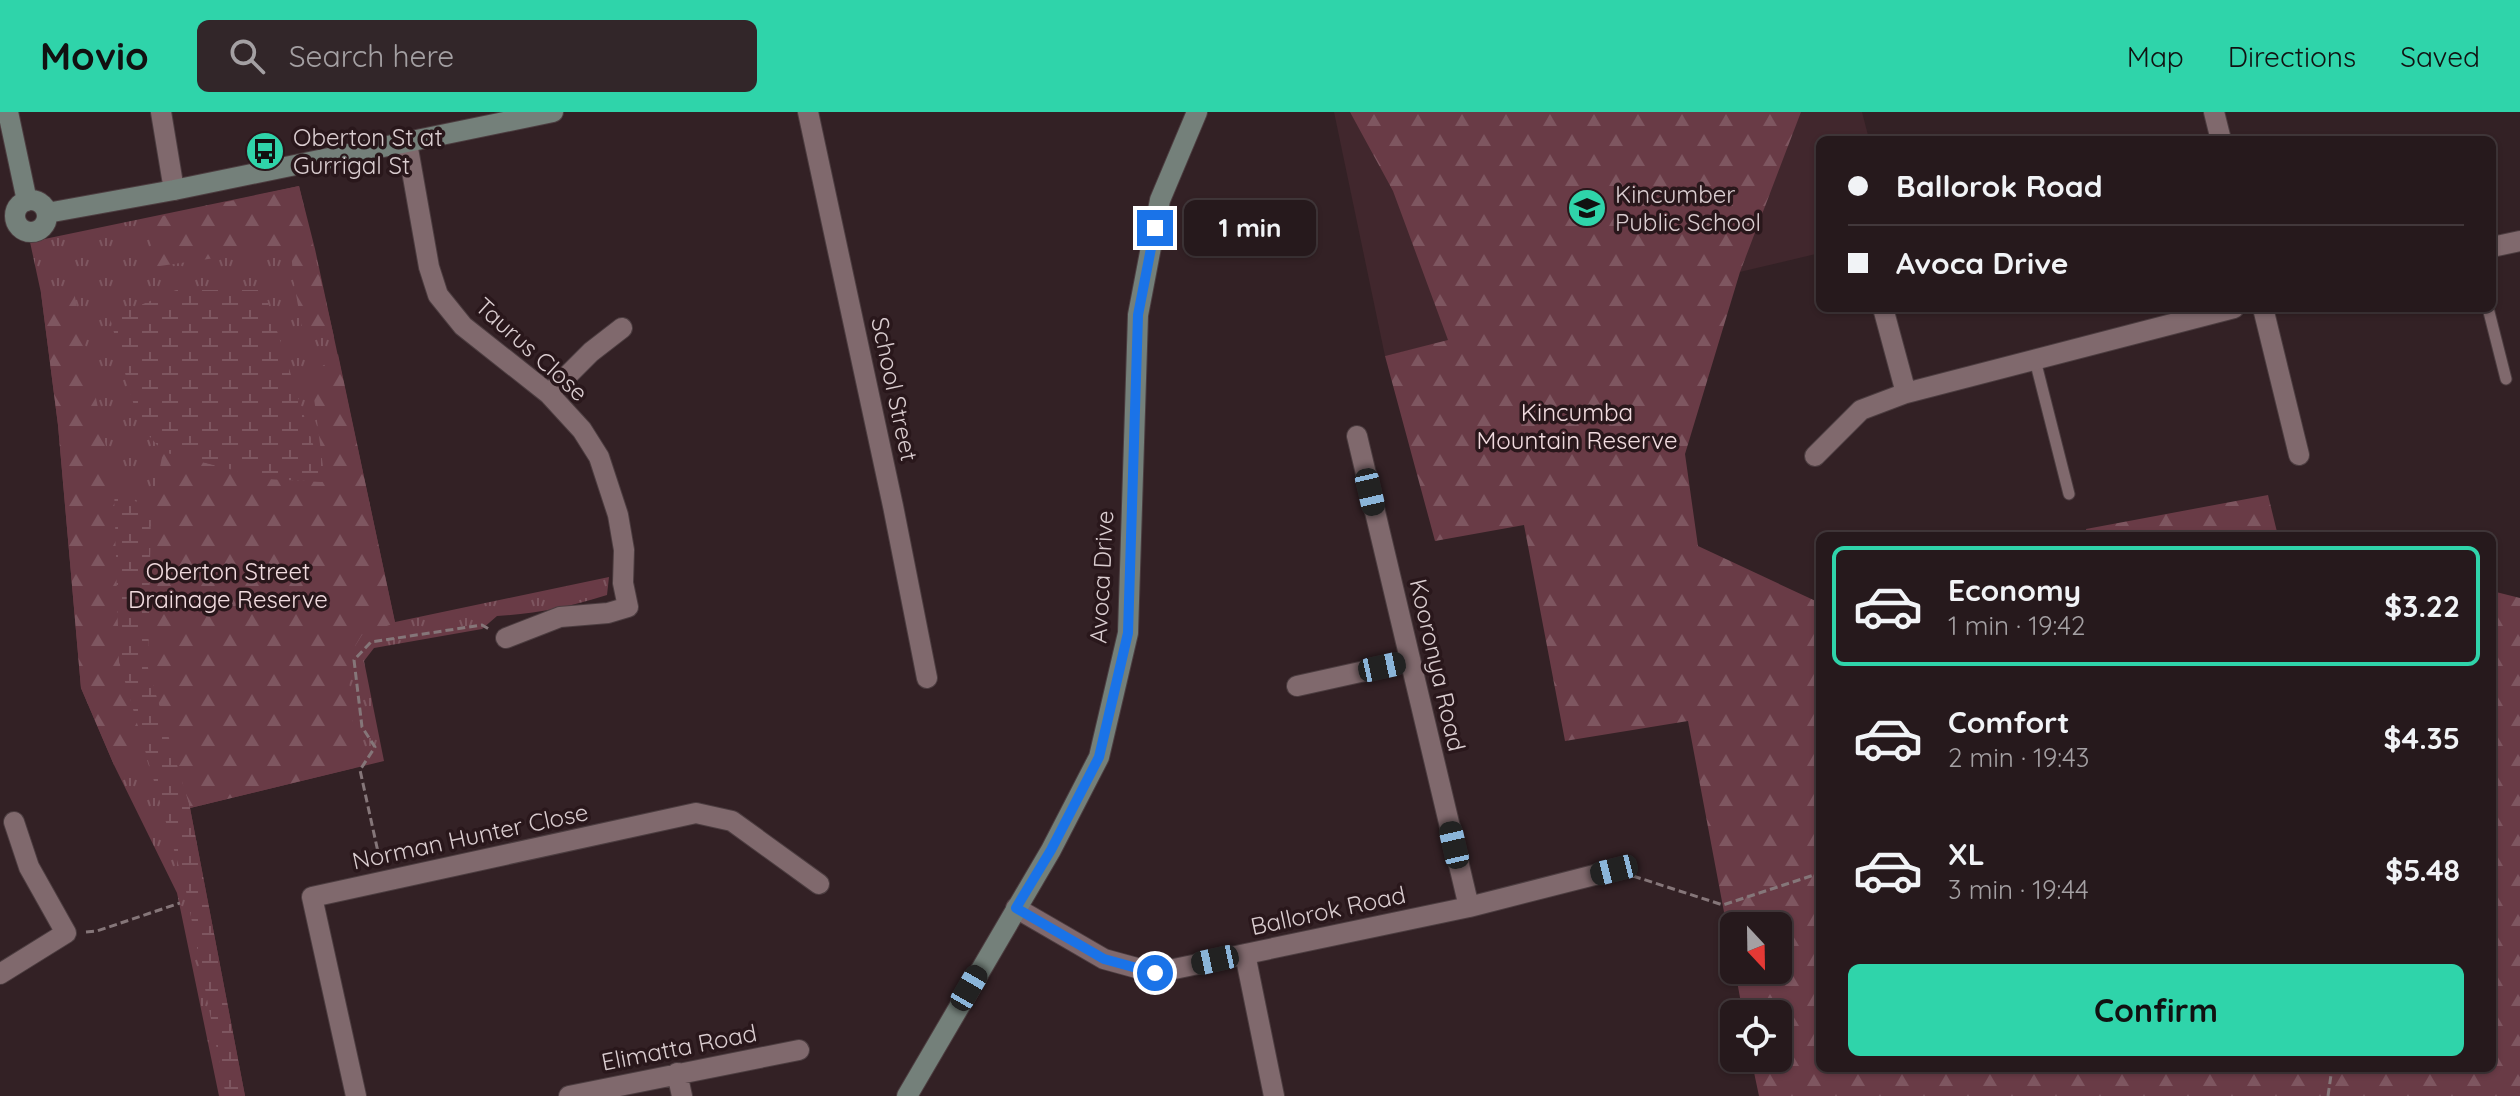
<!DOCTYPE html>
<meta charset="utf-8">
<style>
:root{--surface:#26191c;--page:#322629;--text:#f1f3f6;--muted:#a4a0a3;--line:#42383b;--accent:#2fd4aa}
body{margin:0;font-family:Quicksand,sans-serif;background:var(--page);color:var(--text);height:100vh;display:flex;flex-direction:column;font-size:30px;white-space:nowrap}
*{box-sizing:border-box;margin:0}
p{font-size:26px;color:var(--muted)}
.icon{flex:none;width:44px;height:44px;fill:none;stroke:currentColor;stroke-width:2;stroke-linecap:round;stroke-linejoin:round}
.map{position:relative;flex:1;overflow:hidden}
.sheet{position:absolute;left:1816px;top:420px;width:680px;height:540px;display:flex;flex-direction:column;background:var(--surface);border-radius:12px;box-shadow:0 2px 6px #0004,0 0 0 2px var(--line)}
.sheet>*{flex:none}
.top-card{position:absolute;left:1816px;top:24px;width:680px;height:176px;border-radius:12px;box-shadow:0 2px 6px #0004,0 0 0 2px var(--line);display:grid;align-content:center;height:176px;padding:0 32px;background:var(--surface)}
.needle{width:52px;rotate:158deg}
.buttons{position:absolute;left:1720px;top:800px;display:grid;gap:16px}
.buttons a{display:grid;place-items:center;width:72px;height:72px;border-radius:12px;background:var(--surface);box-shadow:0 2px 6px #0004,0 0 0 2px var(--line);font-size:40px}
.end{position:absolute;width:36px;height:36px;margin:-18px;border:10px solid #1a73e8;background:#fff;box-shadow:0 0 0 4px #fff}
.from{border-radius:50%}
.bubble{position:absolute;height:56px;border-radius:12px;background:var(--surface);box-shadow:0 2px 6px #0004,0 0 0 2px var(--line);font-size:26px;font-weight:700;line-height:56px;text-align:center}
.car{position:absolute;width:24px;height:48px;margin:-24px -12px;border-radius:10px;box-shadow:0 0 6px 2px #0007;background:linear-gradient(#222 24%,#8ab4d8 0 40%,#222 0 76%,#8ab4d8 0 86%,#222 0)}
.top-card b{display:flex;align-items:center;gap:28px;height:76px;font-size:30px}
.top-card b+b{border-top:2px solid var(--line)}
.top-card i{width:20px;height:20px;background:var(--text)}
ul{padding:14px 0 0;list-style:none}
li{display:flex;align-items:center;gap:24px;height:120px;margin:0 16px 12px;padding:0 16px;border:4px solid transparent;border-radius:12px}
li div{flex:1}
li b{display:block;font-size:30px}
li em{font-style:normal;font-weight:700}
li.active{border-color:var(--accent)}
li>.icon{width:72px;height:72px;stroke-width:1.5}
.action{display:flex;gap:16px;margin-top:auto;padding:16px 32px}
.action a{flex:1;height:92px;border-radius:12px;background:var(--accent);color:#111;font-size:32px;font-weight:700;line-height:92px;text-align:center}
header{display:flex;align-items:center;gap:48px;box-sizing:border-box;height:112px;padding:0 40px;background:var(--accent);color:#111}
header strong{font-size:38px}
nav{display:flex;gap:44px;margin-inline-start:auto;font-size:28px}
.search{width:560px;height:72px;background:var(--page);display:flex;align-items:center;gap:20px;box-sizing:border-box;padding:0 28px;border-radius:12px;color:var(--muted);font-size:30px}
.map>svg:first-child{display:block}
</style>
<header>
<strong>Movio</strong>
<div class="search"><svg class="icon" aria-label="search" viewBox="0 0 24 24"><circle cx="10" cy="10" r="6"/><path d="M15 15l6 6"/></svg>Search here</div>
<nav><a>Map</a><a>Directions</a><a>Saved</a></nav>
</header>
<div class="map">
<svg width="2520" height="984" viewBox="0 0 2520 984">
<defs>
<pattern id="grass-tufts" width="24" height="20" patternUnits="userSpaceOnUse" patternTransform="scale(2)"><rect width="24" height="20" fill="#693b46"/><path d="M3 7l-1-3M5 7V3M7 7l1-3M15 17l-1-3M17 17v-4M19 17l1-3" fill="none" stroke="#7e5660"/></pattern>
<pattern id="forest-firs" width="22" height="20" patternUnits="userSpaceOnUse" patternTransform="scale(2)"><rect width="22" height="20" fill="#693b46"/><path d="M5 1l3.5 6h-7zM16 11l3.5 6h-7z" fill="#7e5660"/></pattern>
<pattern id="wetland-marsh" width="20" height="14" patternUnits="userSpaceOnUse" patternTransform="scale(2)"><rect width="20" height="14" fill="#693b46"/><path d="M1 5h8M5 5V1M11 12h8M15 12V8" fill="none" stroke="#7e5660"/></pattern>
</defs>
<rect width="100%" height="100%" fill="#332125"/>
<path fill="#41272d" d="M1334 0H1862L1869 27 1820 28V141L1385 244Z"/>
<path fill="url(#grass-tufts)" d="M299 74 315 137 395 510 609 465 607 483C570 495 534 502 497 504L482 517 374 536 364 549 384 649 190 696 245 984H219L177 781 114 653 81 576 58 313 41 181 30 130Z"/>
<path fill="url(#forest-firs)" d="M1350 0H1801L1740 160 1685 342 1698 434 1820 491V956H2492V479L2520 486V984H1759L1751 946H1778V902H1743L1735 858H1778V814H1734V853L1688 609 1565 629 1524 413 1435 429 1385 244 1448 228 1393 79Z
M299 74 334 225 304 226 293 166 291 135 153 155 149 107Z
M74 180 114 373 119 549 146 640 114 653 81 576 58 313 41 181Z
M338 242 395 511 362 523 347 547 354 622 362 633 354 656 190 696 148 556 151 401 163 340 269 367 325 370 311 263Z
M2268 383 2278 424H2087L2086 417Z"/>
<path fill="url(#wetland-marsh)" d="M176 178H264L325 370 269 367 163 340 139 312 110 206Z
M114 373 151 401 148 556 190 696 245 984H226L186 779 119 549Z"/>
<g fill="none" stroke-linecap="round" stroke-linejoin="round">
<g stroke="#4c3d40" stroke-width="13">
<path id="lane" d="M2488 196 2506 267
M2035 248 2069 382"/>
</g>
<g stroke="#4c3d40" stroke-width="22">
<path id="street" d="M161 0 174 78
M808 0 893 394 927 566
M2214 0 2221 28
M407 31 429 155 438 183 463 214 549 282 582 318 599 345 618 403 624 438 623 471 628 495 608 501 560 505 506 526
M2492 135 2520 129
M1883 196 1906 281
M2263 196 2299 343
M549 282 591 240 622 216
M1357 324 1469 795
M1815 344 1861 298 1906 281 2234 196
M1297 574 1410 549
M1016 796 1104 847 1155 861 1469 795 1614 758
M1245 842 1274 984
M0 862 66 821 29 755 14 710
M677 961 682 984
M356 984 312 785 696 701 732 709 819 772
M569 984 799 938"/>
</g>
<g stroke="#4c3d40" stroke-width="22">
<path id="secondary" d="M8 0 27 89
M15 104a16 16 0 1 1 32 0a16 16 0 1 1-32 0Z
M47 101 174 78 553 0
M907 984 1051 738 1099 645 1128 521 1138 203 1160 88 1197 0"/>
</g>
<path stroke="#857679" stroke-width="3" stroke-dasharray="8 4" stroke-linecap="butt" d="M380 749 360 658 375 635 362 615 354 548 371 530 482 513 489 517
M1633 764 1723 793 1820 761
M86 820 97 819 180 791
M2328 984 2332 956"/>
<use href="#lane" stroke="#80696d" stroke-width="11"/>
<use href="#street" stroke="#80696d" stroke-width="20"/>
<use href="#secondary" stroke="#74807a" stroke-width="20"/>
</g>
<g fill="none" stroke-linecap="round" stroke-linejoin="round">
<path stroke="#1a73e8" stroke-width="10" d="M1155 116 1138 203 1128 521 1099 645 1051 738 1016 796 1104 847 1155 861"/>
</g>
<defs>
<g id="bus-disc" transform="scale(2)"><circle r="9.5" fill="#2fd4aa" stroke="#29171b"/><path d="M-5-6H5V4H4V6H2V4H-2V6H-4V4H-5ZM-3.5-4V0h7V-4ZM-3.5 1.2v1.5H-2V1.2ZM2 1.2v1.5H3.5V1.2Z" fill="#111"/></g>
<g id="school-disc" transform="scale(2)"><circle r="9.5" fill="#2fd4aa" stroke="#29171b"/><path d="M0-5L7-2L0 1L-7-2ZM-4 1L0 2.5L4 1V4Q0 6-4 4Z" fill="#111"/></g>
</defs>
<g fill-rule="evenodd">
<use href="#bus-disc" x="265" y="39"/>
<use href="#school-disc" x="1587" y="96"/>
</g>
<g text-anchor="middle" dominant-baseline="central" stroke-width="7" stroke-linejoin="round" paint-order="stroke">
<g font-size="24" fill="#dacdd0" stroke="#29171b" text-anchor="start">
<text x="293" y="25">Oberton St at<tspan x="293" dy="28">Gurrigal St</tspan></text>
<text x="1615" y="82">Kincumber<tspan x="1615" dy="28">Public School</tspan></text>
</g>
<g font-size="24" fill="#dacdd0" stroke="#29171b">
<text transform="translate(532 237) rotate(42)">Taurus Close</text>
<text transform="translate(895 277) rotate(78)">School Street</text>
<text transform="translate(1101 465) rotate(-87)">Avoca Drive</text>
<text transform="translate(1438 553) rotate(77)">Kooronya Road</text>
<text transform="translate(470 724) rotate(-12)">Norman Hunter Close</text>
<text transform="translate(1328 798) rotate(-12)">Ballorok Road</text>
<text transform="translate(679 935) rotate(-11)">Elimatta Road</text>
</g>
<g font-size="24" fill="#f1dbdf" stroke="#29171b">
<text x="1577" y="300">Kincumba<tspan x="1577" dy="28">Mountain Reserve</tspan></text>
<text x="228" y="459">Oberton Street<tspan x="228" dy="28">Drainage Reserve</tspan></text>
</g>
</g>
</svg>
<div class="buttons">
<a><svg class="needle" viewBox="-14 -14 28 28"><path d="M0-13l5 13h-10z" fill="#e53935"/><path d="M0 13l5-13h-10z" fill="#a4a0a3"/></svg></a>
<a><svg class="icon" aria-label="locate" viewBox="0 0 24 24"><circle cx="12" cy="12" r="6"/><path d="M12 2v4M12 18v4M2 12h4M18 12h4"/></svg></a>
</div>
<i class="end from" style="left:1155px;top:861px"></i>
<i class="end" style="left:1155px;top:116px"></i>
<div class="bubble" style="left:1184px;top:88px;width:132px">1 min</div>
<i class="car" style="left:1370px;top:380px;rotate:167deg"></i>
<i class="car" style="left:1382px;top:555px;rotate:78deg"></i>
<i class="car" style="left:1454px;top:733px;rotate:347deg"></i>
<i class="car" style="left:1614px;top:758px;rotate:256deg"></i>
<i class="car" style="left:1215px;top:848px;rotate:258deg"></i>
<i class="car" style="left:969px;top:876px;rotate:30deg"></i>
<div class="top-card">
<b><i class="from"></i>Ballorok Road</b>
<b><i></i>Avoca Drive</b>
</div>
<section class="sheet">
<ul>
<li class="active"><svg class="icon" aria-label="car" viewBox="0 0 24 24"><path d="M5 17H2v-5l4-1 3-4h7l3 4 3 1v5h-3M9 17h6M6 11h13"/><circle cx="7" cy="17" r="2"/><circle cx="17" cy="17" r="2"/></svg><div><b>Economy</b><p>1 min · 19:42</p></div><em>$3.22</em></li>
<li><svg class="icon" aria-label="car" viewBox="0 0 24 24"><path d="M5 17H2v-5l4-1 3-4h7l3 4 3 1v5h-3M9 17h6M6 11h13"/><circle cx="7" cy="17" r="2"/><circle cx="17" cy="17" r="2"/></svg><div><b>Comfort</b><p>2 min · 19:43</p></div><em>$4.35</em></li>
<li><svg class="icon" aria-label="car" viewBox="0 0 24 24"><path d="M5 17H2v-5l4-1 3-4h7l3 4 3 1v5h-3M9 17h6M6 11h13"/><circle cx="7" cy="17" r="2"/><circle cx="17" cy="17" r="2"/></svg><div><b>XL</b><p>3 min · 19:44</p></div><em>$5.48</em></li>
</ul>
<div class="action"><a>Confirm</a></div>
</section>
</div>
